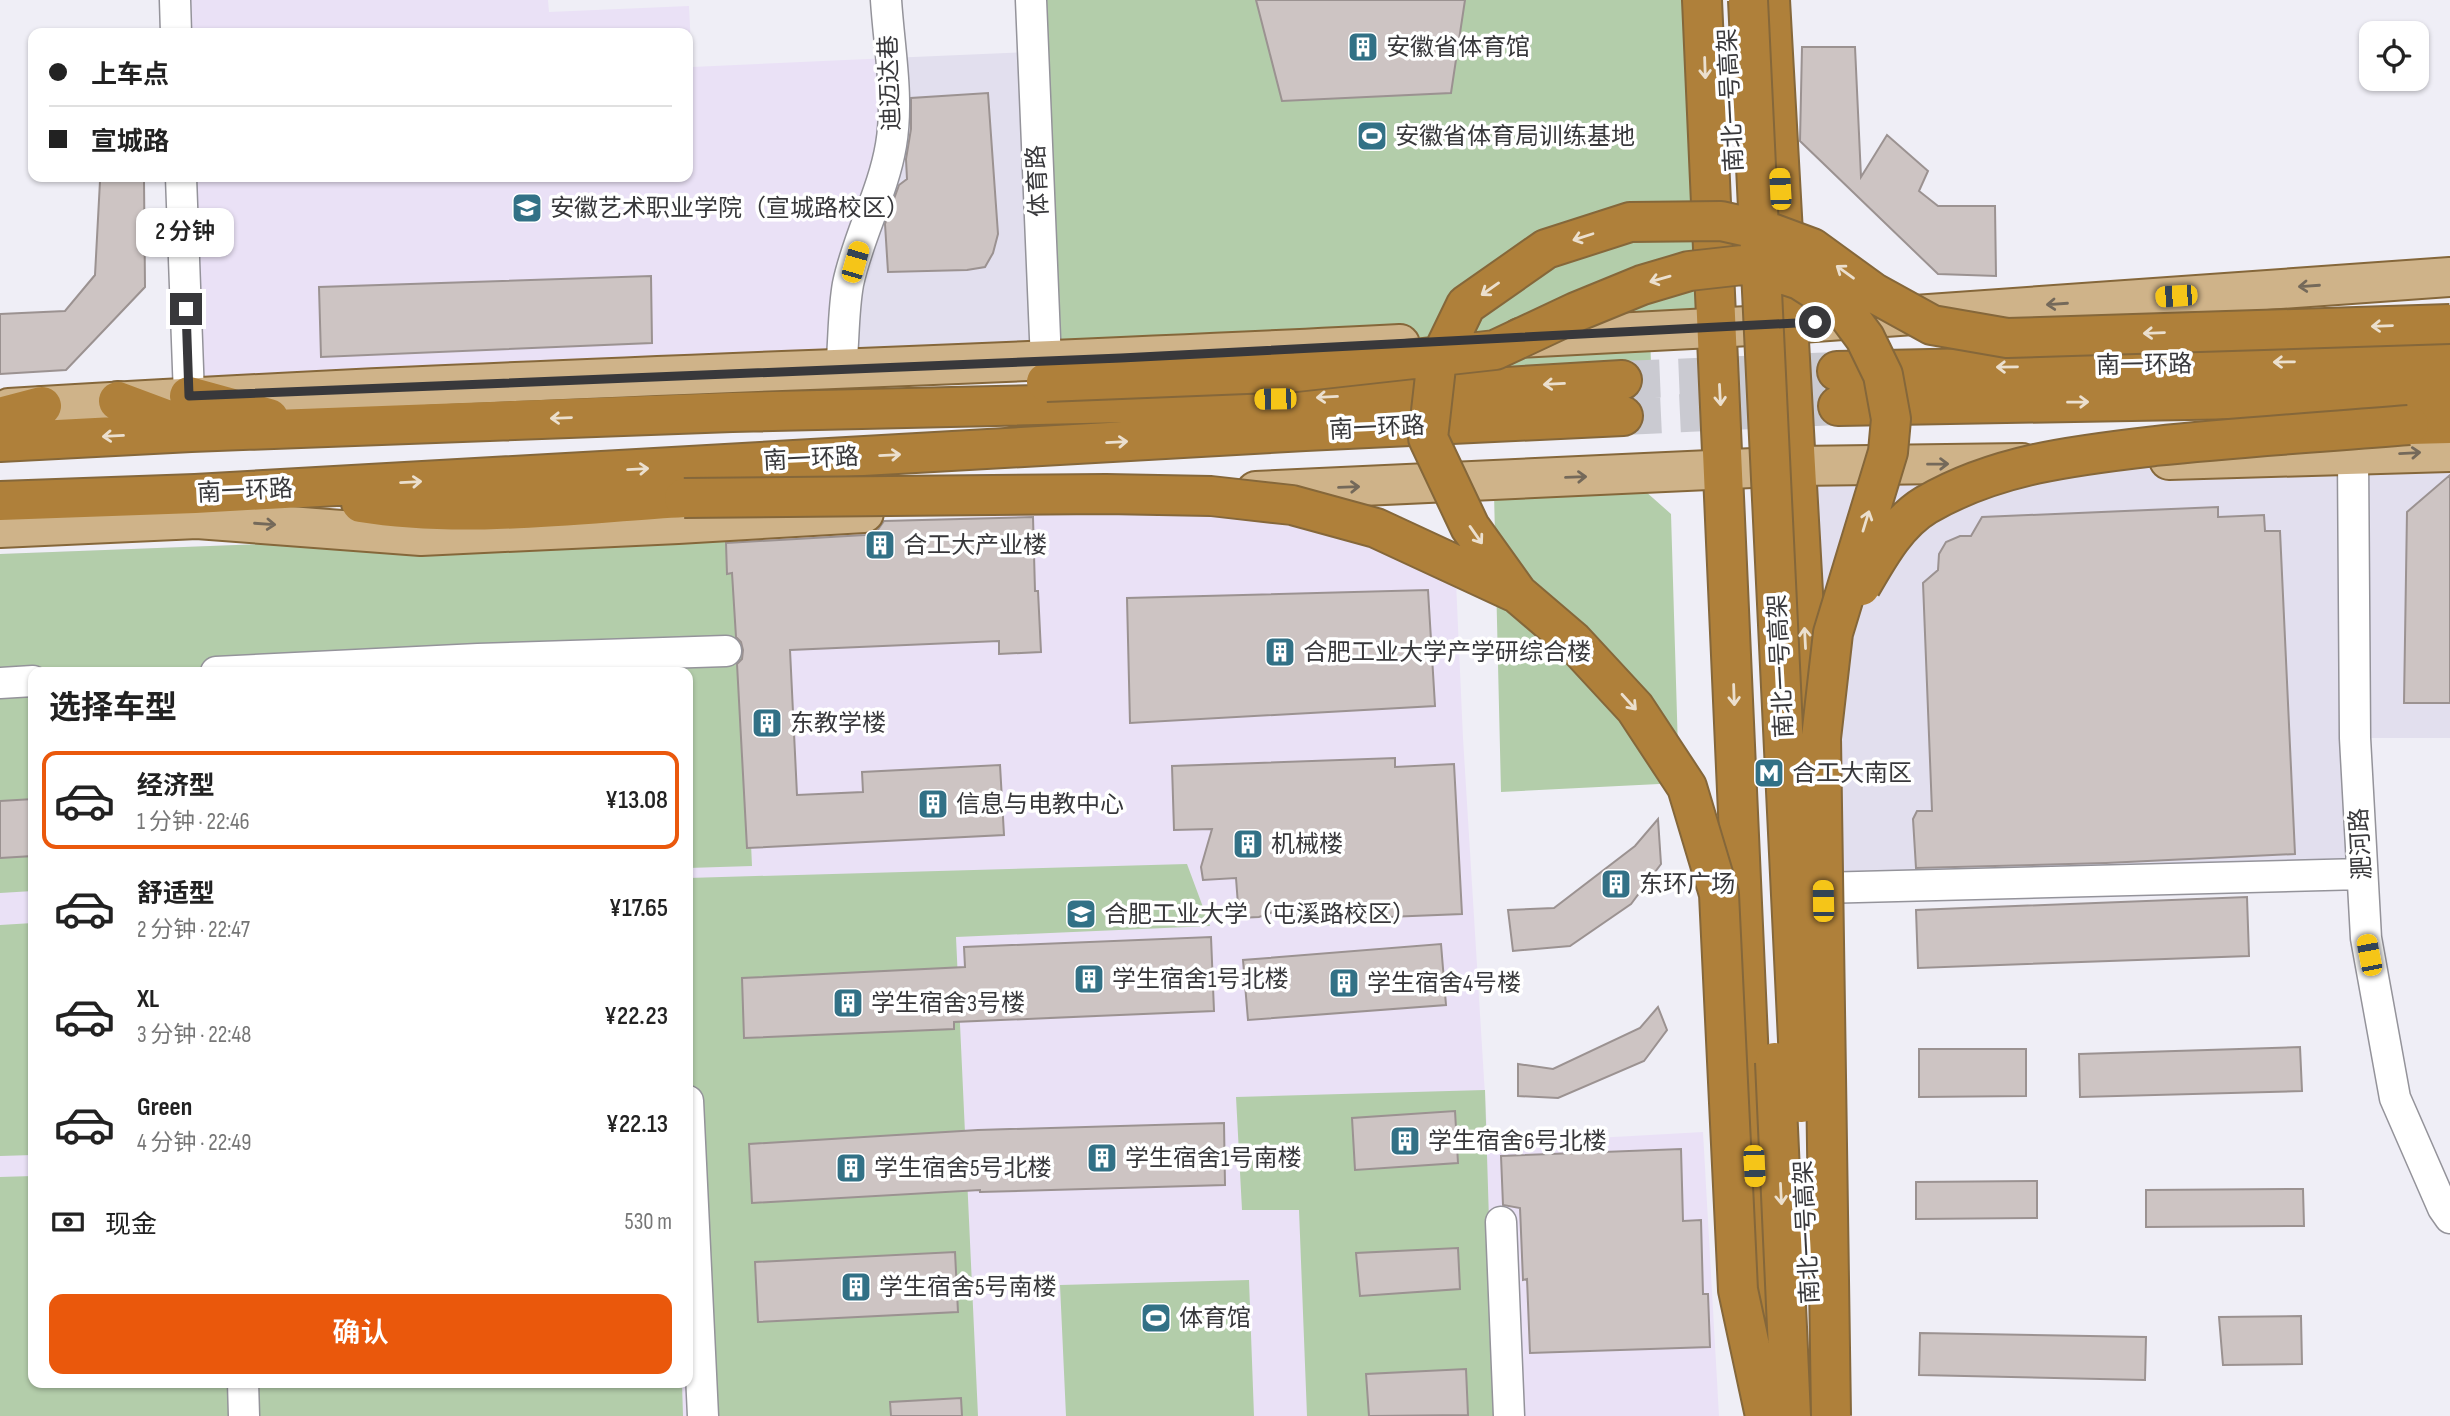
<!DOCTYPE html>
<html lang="zh">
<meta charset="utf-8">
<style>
:root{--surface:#fff;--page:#f6f6f6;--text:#222;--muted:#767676;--line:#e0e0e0;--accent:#ea580c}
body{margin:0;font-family:"Sofia Sans Condensed","Noto Sans SC",sans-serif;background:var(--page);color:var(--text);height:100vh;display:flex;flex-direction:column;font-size:26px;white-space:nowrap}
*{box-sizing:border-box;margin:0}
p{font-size:23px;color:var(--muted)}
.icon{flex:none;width:38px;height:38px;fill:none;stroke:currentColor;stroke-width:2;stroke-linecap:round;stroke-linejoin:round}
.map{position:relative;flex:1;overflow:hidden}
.side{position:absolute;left:28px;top:667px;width:665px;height:721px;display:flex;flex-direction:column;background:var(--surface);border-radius:14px;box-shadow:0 2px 5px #0004}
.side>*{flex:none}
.hud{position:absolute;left:28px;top:28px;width:665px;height:154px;border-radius:14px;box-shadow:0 2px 5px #0004;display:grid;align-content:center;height:154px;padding:0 21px;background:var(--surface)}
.fabs{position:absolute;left:2359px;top:21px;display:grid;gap:14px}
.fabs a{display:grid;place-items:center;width:70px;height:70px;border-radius:14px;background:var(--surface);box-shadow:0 2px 5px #0004;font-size:35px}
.end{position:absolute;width:32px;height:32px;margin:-16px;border:9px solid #38383b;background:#fff;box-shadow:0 0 0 4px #fff}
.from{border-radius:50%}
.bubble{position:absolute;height:49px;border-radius:14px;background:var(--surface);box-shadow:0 2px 5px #0004;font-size:23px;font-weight:600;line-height:49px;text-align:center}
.car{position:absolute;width:21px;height:42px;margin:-21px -10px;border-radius:9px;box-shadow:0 0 5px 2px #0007;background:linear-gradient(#f5c518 24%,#345 0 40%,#f5c518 0 76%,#345 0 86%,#f5c518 0)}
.hud b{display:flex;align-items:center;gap:24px;height:66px;font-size:26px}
.hud b+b{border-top:2px solid var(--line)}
.hud i{width:18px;height:18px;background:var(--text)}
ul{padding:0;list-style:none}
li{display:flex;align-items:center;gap:21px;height:98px;margin:0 14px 10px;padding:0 7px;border:4px solid transparent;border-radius:14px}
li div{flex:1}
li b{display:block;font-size:26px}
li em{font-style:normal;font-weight:600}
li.on{border-color:var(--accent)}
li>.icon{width:63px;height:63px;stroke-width:1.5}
h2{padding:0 21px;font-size:32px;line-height:84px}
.pay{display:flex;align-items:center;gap:18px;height:77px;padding:0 21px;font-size:26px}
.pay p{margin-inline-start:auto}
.button{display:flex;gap:14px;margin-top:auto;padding:14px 21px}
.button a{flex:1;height:80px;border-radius:14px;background:var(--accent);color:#fff;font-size:28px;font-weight:600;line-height:80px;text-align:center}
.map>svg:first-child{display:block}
</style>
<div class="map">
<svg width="2450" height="1416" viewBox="0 0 2450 1416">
<rect width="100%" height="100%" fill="#efeef6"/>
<path fill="#e2dfee" d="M1032 52 1046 362 841 370 890 58Z
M2450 452V738H2355L2362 874 1819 888 1796 466Z"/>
<path fill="#eae1f6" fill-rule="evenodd" d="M175 0H548L549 12 689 6 692 67 890 58 841 370 189 396 181 177H688V33H176Z
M1345 503 1456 582 1463 738 1488 1144 1703 1132 1719 1416H0V554ZM33 672H688V1382H33Z"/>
<path fill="#b3cdaa" d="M1031 0H1702L1716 327 1650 332 1651 364 1053 394Z
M1636 483 1671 514 1679 783 1501 792 1494 493Z
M737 526 752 866 688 868V672H33V891L0 893V554Z
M1187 864 1210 926 956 937 978 1416H702L688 1137V878Z
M33 923V1155L0 1156V925Z
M1485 1090 1495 1416H1307L1299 1210H1242L1236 1097Z
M33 1176V1382L234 1383 235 1416H0V1177Z
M1249 1280 1254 1416H1066L1060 1285Z
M256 1383H682L683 1416H258Z"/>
<path fill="#cdc4c3" stroke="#9b9291" stroke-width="2" d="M1256 0H1465L1451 93 1282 101Z
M1802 47H1855L1861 177 1887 135 1928 171 1919 191 1938 206H1995L1996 276 1938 274 1800 141Z
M988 93 998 234 993 253 985 267 967 270 888 272 885 224 899 185 907 179 906 159 911 129V98Z
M100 181H144L145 287 66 370 0 374V314L65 311 95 275Z
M651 276 652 343 321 357 319 287Z
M2450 475V703H2404L2407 512Z
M2218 507V517L2264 515 2265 531H2280L2295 854 2106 863 1916 868 1913 819 1917 811H1932L1923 583 1938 570 1939 554 1946 542 1960 536H1971L1982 517Z
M1033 517 1035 591H1038L1041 652 999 654V641L790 650 797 795 863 792 862 772 1000 765 1004 835 747 848 737 664 742 659 743 650 741 642 736 637 732 573 727 574 726 543 865 535 877 531 884 521Z
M1428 590 1435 706 1130 723 1127 598Z
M1395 758V767L1454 764 1462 914 1287 921V907L1259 917 1239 918 1236 878 1203 880 1201 867 1212 829 1174 830 1172 766Z
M33 799V856L0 858V801Z
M1658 819 1661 864 1631 904 1570 946 1513 951 1508 910 1554 908 1635 846Z
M2247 897 2249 956 1918 968 1916 910Z
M1211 937 1214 1011 954 1022V1029L744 1038 742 978 965 967 964 947Z
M1441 944 1446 1005 1248 1020 1243 960Z
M1658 1007 1667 1030 1644 1061 1558 1098 1518 1096V1064L1553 1069 1640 1028Z
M2300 1047 2302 1091 2080 1097 2079 1054Z
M1919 1049H2026V1096L1919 1097Z
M1455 1111 1458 1163 1355 1170 1352 1118Z
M1224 1123 1225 1185 980 1192V1190L752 1203 749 1144 978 1130Z
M1681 1149 1683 1221 1701 1220 1703 1294H1708L1710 1347 1530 1353 1527 1279 1523 1280 1520 1208 1503 1205 1501 1156Z
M2037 1181V1218L1916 1219V1182Z
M2303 1189 2304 1226 2146 1227V1190Z
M1458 1248 1460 1289 1360 1296 1356 1253Z
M955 1252 958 1312 758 1322 755 1262Z
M2301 1316 2302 1364 2223 1365 2219 1317Z
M1920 1333 2146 1337 2145 1380 1919 1375Z
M1466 1369 1468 1415 1369 1416 1366 1374Z
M961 1398 962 1416H891L890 1402Z"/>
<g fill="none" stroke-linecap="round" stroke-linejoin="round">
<path stroke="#cacad1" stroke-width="38" stroke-dasharray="38 19" stroke-linecap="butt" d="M1622 380 1837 371
M1623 416 1838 406"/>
<g stroke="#94939a" stroke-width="33">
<path id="minor" d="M175 0 176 33
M1031 0 1046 362
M181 177 189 396
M841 370C844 342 843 312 848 284 858 236 883 193 891 145 899 98 889 47 886 0
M2353 456 2355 738 2366 938 2395 1098 2443 1208 2450 1218
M216 672 478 659 726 651
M0 683 33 681
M1819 888 2362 874
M688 1101 703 1416
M1501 1222 1509 1416
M243 1382 244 1416"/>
</g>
<g stroke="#85673a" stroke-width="42">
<path id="major" d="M1520 338 1787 324 2450 277
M9 408C472 379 937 368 1400 344
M2169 460 2450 452
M1256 491 1796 466 2022 463
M0 528 197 519 421 536 678 524 864 513"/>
</g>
<g stroke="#85673a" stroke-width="42">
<path id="highway" d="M1702 0 1762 1355
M1770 0 1811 736
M1837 371 2304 361 2450 355
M189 396 269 418
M118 401 185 426
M1838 406 2302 398 2450 392
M0 417 42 406
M2409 425 2450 424
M0 442 191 432 732 412 1303 399 1622 380
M0 501 195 494 1305 431 1623 416
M361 503C466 520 577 504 684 498"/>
</g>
<use href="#minor" stroke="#fff" stroke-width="30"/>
<use href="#major" stroke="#cfb389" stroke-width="38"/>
<use href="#highway" stroke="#af803a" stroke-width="38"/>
<g stroke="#85673a" stroke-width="42" stroke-linecap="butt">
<path id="highway-bridge" d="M1748 0 1801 1103
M1046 382 1296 372 1495 350 1576 312 1642 285 1689 271 1752 264 1800 280 1842 307 1865 338 1883 375 1891 419 1888 452 1833 633 1821 738 1831 1416
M684 498 1106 494 1211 496 1292 505 1376 528 1514 592
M1861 586C1878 557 1896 523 1926 505 1996 464 2077 455 2155 446 2240 437 2324 432 2409 425
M1775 1062 1791 1416
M1765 1416 1738 1290 1719 894 1687 787 1635 708 1573 641 1518 594 1470 527 1428 438 1436 367 1466 305 1546 249 1630 222 1721 221 1766 231 1812 248 1874 293 1932 325 2007 338 2450 324"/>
</g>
<use href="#highway-bridge" stroke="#af803a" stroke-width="38"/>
</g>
<defs><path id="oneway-shaft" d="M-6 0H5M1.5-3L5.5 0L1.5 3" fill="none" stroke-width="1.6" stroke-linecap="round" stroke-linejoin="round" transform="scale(1.75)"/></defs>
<g stroke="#ebdfce">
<use href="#oneway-shaft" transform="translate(1705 68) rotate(88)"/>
<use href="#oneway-shaft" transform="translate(1583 237) rotate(162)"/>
<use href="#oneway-shaft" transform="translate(1845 272) rotate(-144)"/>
<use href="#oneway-shaft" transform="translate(1660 279) rotate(164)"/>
<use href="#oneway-shaft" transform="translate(1490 289) rotate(145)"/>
<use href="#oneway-shaft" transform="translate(2382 326) rotate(178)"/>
<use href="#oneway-shaft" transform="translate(2154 333) rotate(178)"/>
<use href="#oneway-shaft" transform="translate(2284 362) rotate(179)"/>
<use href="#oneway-shaft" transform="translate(2007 367) rotate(179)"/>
<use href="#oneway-shaft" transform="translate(1554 384) rotate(177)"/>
<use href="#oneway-shaft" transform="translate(1720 395) rotate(87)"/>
<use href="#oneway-shaft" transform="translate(1327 397) rotate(177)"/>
<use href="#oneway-shaft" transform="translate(2078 402) rotate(-1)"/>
<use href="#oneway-shaft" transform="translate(561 418) rotate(178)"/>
<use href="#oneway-shaft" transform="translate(113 436) rotate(177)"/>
<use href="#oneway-shaft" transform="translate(1117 442) rotate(-3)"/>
<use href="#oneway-shaft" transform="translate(890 455) rotate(-3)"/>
<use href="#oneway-shaft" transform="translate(638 469) rotate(-3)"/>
<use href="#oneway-shaft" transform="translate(411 482) rotate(-3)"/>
<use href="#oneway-shaft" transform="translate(1866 521) rotate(-73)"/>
<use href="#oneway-shaft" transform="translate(1476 535) rotate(55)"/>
<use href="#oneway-shaft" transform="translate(1805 638) rotate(-93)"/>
<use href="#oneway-shaft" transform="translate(1734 695) rotate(88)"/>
<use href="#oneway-shaft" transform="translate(1629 702) rotate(48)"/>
<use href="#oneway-shaft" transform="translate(1781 1194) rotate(87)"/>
</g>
<g stroke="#74695a">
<use href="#oneway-shaft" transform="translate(2309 286) rotate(176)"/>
<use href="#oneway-shaft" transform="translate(2057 304) rotate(176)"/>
<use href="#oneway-shaft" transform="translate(2410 453) rotate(-3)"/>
<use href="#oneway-shaft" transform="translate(1938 464) rotate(-1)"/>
<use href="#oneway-shaft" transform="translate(1576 477) rotate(-2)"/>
<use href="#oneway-shaft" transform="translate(1349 487) rotate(-2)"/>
<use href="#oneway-shaft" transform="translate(265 524) rotate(4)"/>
</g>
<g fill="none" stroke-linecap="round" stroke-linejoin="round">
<path stroke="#38383b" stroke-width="9" d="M186 309 189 396 1121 358 1815 322"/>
</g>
<defs>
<g id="building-square" transform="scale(1.575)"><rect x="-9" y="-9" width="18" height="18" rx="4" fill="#327186" stroke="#fff"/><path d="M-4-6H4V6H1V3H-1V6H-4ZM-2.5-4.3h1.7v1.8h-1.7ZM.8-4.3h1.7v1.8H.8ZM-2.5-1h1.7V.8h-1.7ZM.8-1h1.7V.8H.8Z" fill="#fff"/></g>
<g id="stadium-square" transform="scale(1.575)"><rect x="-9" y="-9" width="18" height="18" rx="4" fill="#327186" stroke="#fff"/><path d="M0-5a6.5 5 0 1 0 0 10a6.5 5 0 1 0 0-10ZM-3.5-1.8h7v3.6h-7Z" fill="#fff"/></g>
<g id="university-square" transform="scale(1.575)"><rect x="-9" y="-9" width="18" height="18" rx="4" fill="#327186" stroke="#fff"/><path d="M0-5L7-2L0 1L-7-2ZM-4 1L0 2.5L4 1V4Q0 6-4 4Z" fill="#fff"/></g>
<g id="metro-square" transform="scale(1.575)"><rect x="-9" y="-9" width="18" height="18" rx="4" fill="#327186" stroke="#fff"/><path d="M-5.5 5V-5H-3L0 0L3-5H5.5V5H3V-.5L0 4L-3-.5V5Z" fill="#fff"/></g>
</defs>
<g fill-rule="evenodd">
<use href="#building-square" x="1363" y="47"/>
<use href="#stadium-square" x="1372" y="136"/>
<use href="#university-square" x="527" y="208"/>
<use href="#building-square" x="880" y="545"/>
<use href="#building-square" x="1280" y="652"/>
<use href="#building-square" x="767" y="723"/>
<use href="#metro-square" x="1769" y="773"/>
<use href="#building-square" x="933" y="804"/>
<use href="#building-square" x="1248" y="844"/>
<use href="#building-square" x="1616" y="884"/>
<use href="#university-square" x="1081" y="914"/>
<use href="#building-square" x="1089" y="979"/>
<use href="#building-square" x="1344" y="983"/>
<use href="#building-square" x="848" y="1003"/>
<use href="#building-square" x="1405" y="1141"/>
<use href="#building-square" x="1102" y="1158"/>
<use href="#building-square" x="851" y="1168"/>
<use href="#building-square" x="856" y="1287"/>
<use href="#stadium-square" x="1156" y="1318"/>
</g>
<g text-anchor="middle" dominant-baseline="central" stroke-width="7" stroke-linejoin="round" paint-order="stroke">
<g font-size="24" fill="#38383b" stroke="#fff" text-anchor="start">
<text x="1386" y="47">安徽省体育馆</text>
<text x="1395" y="136">安徽省体育局训练基地</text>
<text x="550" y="208">安徽艺术职业学院（宣城路校区）</text>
<text x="903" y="545">合工大产业楼</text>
<text x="1303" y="652">合肥工业大学产学研综合楼</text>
<text x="790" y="723">东教学楼</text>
<text x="1792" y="773">合工大南区</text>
<text x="956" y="804">信息与电教中心</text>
<text x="1271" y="844">机械楼</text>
<text x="1639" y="884">东环广场</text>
<text x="1104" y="914">合肥工业大学（屯溪路校区）</text>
<text x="1112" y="979">学生宿舍1号北楼</text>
<text x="1367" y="983">学生宿舍4号楼</text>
<text x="871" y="1003">学生宿舍3号楼</text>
<text x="1428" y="1141">学生宿舍6号北楼</text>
<text x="1125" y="1158">学生宿舍1号南楼</text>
<text x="874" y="1168">学生宿舍5号北楼</text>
<text x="879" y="1287">学生宿舍5号南楼</text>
<text x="1179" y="1318">体育馆</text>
</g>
<g font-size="24" fill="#38383b" stroke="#fff">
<text transform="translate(890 83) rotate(-92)">迪迈达巷</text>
<text transform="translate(1731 100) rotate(-93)">南北一号高架</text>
<text transform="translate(1038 181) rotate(-93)">体育路</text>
<text transform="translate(2144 365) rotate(-1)">南一环路</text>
<text transform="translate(1377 428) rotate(-3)">南一环路</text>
<text transform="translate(811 459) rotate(-3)">南一环路</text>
<text transform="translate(245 491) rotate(-3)">南一环路</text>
<text transform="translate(1781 666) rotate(-93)">南北一号高架</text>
<text transform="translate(2361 844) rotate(-93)">淝河路</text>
<text transform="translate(1807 1232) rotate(-93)">南北一号高架</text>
</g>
</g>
</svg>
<div class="fabs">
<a><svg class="icon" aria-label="locate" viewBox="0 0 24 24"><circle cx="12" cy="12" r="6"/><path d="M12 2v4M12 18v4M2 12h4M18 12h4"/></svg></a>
</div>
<i class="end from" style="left:1815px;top:322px"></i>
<i class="end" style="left:186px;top:309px"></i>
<div class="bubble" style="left:136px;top:208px;width:98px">2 分钟</div>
<i class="car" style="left:1780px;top:189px;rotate:357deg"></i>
<i class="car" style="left:855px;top:262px;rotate:16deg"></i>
<i class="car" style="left:2176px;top:296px;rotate:266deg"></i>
<i class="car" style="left:1275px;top:399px;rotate:269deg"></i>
<i class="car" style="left:1823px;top:901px;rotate:359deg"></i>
<i class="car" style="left:2369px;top:955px;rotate:349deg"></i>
<i class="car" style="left:1754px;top:1166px;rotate:177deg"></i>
<div class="hud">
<b><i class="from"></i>上车点</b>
<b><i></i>宣城路</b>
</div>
<section class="side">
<h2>选择车型</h2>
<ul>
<li class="on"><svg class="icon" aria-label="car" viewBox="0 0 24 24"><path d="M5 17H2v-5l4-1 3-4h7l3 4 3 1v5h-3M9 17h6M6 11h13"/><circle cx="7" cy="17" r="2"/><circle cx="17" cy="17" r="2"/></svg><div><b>经济型</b><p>1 分钟 · 22:46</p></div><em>¥13.08</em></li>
<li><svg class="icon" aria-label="car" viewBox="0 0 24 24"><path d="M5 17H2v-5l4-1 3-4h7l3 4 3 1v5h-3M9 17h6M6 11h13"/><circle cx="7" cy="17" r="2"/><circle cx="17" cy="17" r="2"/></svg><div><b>舒适型</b><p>2 分钟 · 22:47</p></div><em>¥17.65</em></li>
<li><svg class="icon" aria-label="car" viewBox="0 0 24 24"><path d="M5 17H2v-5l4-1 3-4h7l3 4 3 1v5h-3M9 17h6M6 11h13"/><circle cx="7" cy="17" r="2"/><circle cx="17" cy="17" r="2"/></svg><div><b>XL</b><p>3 分钟 · 22:48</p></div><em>¥22.23</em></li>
<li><svg class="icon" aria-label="car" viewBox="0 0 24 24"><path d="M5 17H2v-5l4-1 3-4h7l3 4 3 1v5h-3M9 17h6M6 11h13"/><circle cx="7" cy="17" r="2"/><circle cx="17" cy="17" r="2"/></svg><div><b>Green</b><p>4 分钟 · 22:49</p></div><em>¥22.13</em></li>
</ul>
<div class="pay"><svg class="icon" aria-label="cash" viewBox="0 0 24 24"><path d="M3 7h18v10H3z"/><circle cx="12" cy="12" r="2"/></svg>现金<p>530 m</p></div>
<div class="button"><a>确认</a></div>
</section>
</div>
